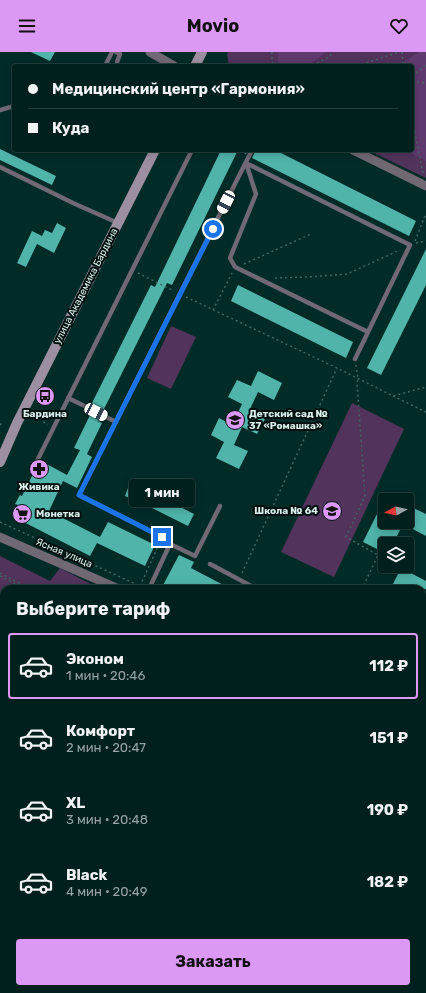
<!DOCTYPE html>
<html lang="ru">
<meta charset="utf-8">
<style>
:root{--surface:#00201d;--page:#0a2826;--text:#f1f3f6;--muted:#95a3a4;--line:#223e3b;--accent:#db99f5}
body{margin:0;font-family:Rubik,sans-serif;background:var(--page);color:var(--text);height:100vh;display:flex;flex-direction:column;font-size:15px;white-space:nowrap}
*{box-sizing:border-box;margin:0}
p{font-size:13px;color:var(--muted)}
.icon{flex:none;width:22px;height:22px;fill:none;stroke:currentColor;stroke-width:2;stroke-linecap:round;stroke-linejoin:round}
.map{position:relative;flex:1;overflow:hidden}
.side{position:absolute;left:0px;top:533px;width:426px;height:408px;display:flex;flex-direction:column;background:var(--surface);border-radius:12px 12px 0 0;box-shadow:0 2px 10px #0003,0 0 0 1px var(--line)}
.side>*{flex:none}
.guide{position:absolute;left:12px;top:12px;width:402px;height:88px;border-radius:4px;box-shadow:0 2px 10px #0003,0 0 0 1px var(--line);display:grid;align-content:center;height:88px;padding:0 16px;background:var(--surface)}
.needle{width:26px;rotate:262deg}
.controls{position:absolute;left:378px;top:441px;display:grid;gap:8px}
.controls a{display:grid;place-items:center;width:36px;height:36px;border-radius:4px;background:var(--surface);box-shadow:0 2px 10px #0003,0 0 0 1px var(--line);font-size:20px}
.end{position:absolute;width:18px;height:18px;margin:-9px;border:5px solid #1a73e8;background:#fff;box-shadow:0 0 0 2px #fff}
.from{border-radius:50%}
.bubble{position:absolute;height:28px;border-radius:4px;background:var(--surface);box-shadow:0 2px 10px #0003,0 0 0 1px var(--line);font-size:13px;font-weight:700;line-height:28px;text-align:center}
.car{position:absolute;width:12px;height:24px;margin:-12px -6px;border-radius:5px;box-shadow:0 0 3px 1px #0007;background:linear-gradient(#fff 24%,#345 0 40%,#fff 0 76%,#345 0 86%,#fff 0)}
.guide b{display:flex;align-items:center;gap:14px;height:38px;font-size:15px}
.guide b+b{border-top:1px solid var(--line)}
.guide i{width:10px;height:10px;background:var(--text)}
ul{padding:0;list-style:none}
li{display:flex;align-items:center;gap:12px;height:66px;margin:0 8px 6px;padding:0 8px;border:2px solid transparent;border-radius:4px}
li div{flex:1}
li b{display:block;font-size:15px}
li em{font-style:normal;font-weight:700}
li.on{border-color:var(--accent)}
li>.icon{width:36px;height:36px;stroke-width:1.5}
h2{padding:0 16px;font-size:18px;line-height:48px}
.action{display:flex;gap:8px;margin-top:auto;padding:8px 16px}
.action a{flex:1;height:46px;border-radius:4px;background:var(--accent);color:#111;font-size:16px;font-weight:700;line-height:46px;text-align:center}
header{display:flex;justify-content:space-between;align-items:center;height:52px;padding:0 16px;background:var(--accent);color:#111;font-size:18px;font-weight:700}
.map>svg:first-child{display:block}
</style>
<header><svg class="icon" aria-label="menu" viewBox="0 0 24 24"><path d="M4 6h16M4 12h16M4 18h16"/></svg>Movio<svg class="icon" aria-label="heart" viewBox="0 0 24 24"><path d="M12 20l-8-8c-3-5 5-10 8-4 3-6 11-1 8 4z"/></svg></header>
<div class="map">
<svg width="426" height="941" viewBox="0 0 426 941">
<rect width="100%" height="100%" fill="#002b27"/>
<path fill="#51335c" d="M228 0H426V126L368 98H412V14H229L227 2Z
M171 274 196 285 171 337 147 326Z
M352 351 404 377 334 525 281 500Z
M0 504 50 529 60 516 100 537H4V564L0 562Z"/>
<path fill="#5f3a6e" d="M278 0H326L308 14H278Z
M419 0H426V109L405 98H412V14H398Z
M426 581V640L422 639V582Z
M148 937H204L201 941H146Z
M242 937H331L333 938 334 941H248Z"/>
<path fill="#50b4aa" d="M31 0H55L50 9Z
M0 97 56 124 52 133 0 108Z
M221 98H248L246 102 238 98 172 233 167 231 103 359 96 356 91 353 151 233 155 235Z
M256 98H275L416 169 409 184 252 106Z
M57 171 66 176 54 201 37 192 26 215 17 211 32 179 42 184 45 178 52 181Z
M426 197V233L381 323 367 316Z
M238 233 353 290 346 306 231 249Z
M258 319 282 331 274 348 258 340 250 357 266 365 257 382 242 375 234 393 248 399 239 417 216 406 224 390 211 383 219 366 232 373 242 352 228 345 237 328 251 334Z
M91 361 100 366 98 369 102 371 87 402 92 405 77 436 63 429 49 459 100 485 108 470 155 493 145 514 97 491 90 504 12 464 18 453 15 452 20 443 22 444 39 410 41 409 67 423 80 398 74 396Z
M128 436 150 447 153 441 194 462 188 474 138 449V450L125 444Z
M385 446V470H404L393 492H385V501L363 490Z
M407 453 426 462V484L407 474Z
M179 503 194 510 191 516 231 537H161Z
M401 516 426 529V537H402L393 532Z"/>
<g fill="none" stroke-linecap="round" stroke-linejoin="round">
<path stroke="#426662" stroke-width="1.5" stroke-dasharray="2 3" stroke-linecap="butt" d="M272 0V9L275 14
M402 0 403 14
M313 14 330 4 332 0
M357 14 399 0
M412 24 426 13
M412 30 426 31
M412 65 423 122
M415 189 426 161
M416 191 426 189
M244 212 311 182
M138 221 174 239
M275 226 307 225 347 222 400 198
M186 245 337 316 393 344 426 335
M213 258 232 221
M356 313 358 327 357 331 365 444 346 485 378 503 362 537
M393 344 426 360
M43 370 48 372
M0 373 2 371
M0 470 142 535
M0 521 31 537
M242 521 337 316
M0 524 26 537
M140 534 159 492
M0 546 4 548
M422 563 426 565
M0 611 4 613
M422 650 426 652
M0 661 4 663
M422 734 426 732
M424 931 426 937
M285 937 287 941
M289 937 291 941
M340 937 342 941
M137 941 139 937
M161 941 168 937"/>
<path stroke="#706873" stroke-width="4.5" d="M116 0 120 2 117 10
M105 14 112 0
M0 58 14 54
M246 111 410 193 355 307
M246 111 256 142 230 206 235 215 368 280
M0 115 73 151 118 171
M68 346 93 358
M96 360 116 370
M38 407 192 98
M162 485 79 443 252 98
M210 512 257 537
M149 537 170 492 195 504 220 454
M0 598 4 600
M422 685 426 687
M422 705 426 696
M422 810 426 802
M422 918 426 910
M422 922 426 924
M224 937 232 941
M373 937 381 941
M0 941 4 934
M85 941 87 937
M212 941 214 937
M411 941 413 937"/>
<path stroke="#706873" stroke-width="9" d="M150 0 174 14
M353 98 426 134
M0 485 119 537"/>
<path stroke="#9c8fa1" stroke-width="10" d="M195 14 202 0
M0 410 17 371 155 98"/>
</g>
<g fill="none" stroke-linecap="round" stroke-linejoin="round">
<path stroke="#1a73e8" stroke-width="5" d="M162 485 79 443 213 177"/>
</g>
<defs>
<g id="bus-disc" transform="scale(1)"><circle r="9.5" fill="#db99f5" stroke="#02100f"/><path d="M-5-6H5V4H4V6H2V4H-2V6H-4V4H-5ZM-3.5-4V0h7V-4ZM-3.5 1.2v1.5H-2V1.2ZM2 1.2v1.5H3.5V1.2Z" fill="#111"/></g>
<g id="school-disc" transform="scale(1)"><circle r="9.5" fill="#db99f5" stroke="#02100f"/><path d="M0-5L7-2L0 1L-7-2ZM-4 1L0 2.5L4 1V4Q0 6-4 4Z" fill="#111"/></g>
<g id="pharmacy-disc" transform="scale(1)"><circle r="9.5" fill="#db99f5" stroke="#02100f"/><path d="M-2-6h4v4h4v4h-4v4h-4v-4h-4v-4h4Z" fill="#111"/></g>
<g id="supermarket-disc" transform="scale(1)"><circle r="9.5" fill="#db99f5" stroke="#02100f"/><path d="M-6-5.5h2.5l.6 2H6L4.5 2H-2.5L-4.4-4H-6ZM-1.5 3.2a1.3 1.3 0 1 0 .1 0ZM3 3.2a1.3 1.3 0 1 0 .1 0Z" fill="#111"/></g>
</defs>
<g fill-rule="evenodd">
<use href="#bus-disc" x="45" y="344"/>
<use href="#school-disc" x="235" y="368"/>
<use href="#pharmacy-disc" x="39" y="417"/>
<use href="#school-disc" x="332" y="459"/>
<use href="#supermarket-disc" x="22" y="462"/>
</g>
<g text-anchor="middle" dominant-baseline="central" stroke-width="4" stroke-linejoin="round" paint-order="stroke">
<g font-size="10" fill="#daefec" stroke="#02100f">
<text transform="translate(86 234) rotate(-63)">улица Академика Бардина</text>
<text transform="translate(64 501) rotate(23)">Ясная улица</text>
</g>
<g font-size="10" font-weight="bold" fill="#daefec" stroke="#02100f">
<text x="45" y="362">Бардина</text>
<text x="249" y="362" text-anchor="start">Детский сад №<tspan x="249" dy="12">37 «Ромашка»</tspan></text>
<text x="39" y="435">Живика</text>
<text x="318" y="459" text-anchor="end">Школа № 64</text>
<text x="36" y="462" text-anchor="start">Монетка</text>
</g>
</g>
</svg>
<div class="controls">
<a><svg class="needle" viewBox="-14 -14 28 28"><path d="M0-13l5 13h-10z" fill="#e53935"/><path d="M0 13l5-13h-10z" fill="#95a3a4"/></svg></a>
<a><svg class="icon" aria-label="layers" viewBox="0 0 24 24"><path d="M12 4l9 5-9 5-9-5zM3 14l9 5 9-5"/></svg></a>
</div>
<i class="end from" style="left:213px;top:177px"></i>
<i class="end" style="left:162px;top:485px"></i>
<div class="bubble" style="left:129px;top:427px;width:66px">1 мин</div>
<i class="car" style="left:226px;top:150px;rotate:207deg"></i>
<i class="car" style="left:96px;top:360px;rotate:116deg"></i>
<div class="guide">
<b><i class="from"></i>Медицинский центр «Гармония»</b>
<b><i></i>Куда</b>
</div>
<section class="side">
<h2>Выберите тариф</h2>
<ul>
<li class="on"><svg class="icon" aria-label="car" viewBox="0 0 24 24"><path d="M5 17H2v-5l4-1 3-4h7l3 4 3 1v5h-3M9 17h6M6 11h13"/><circle cx="7" cy="17" r="2"/><circle cx="17" cy="17" r="2"/></svg><div><b>Эконом</b><p>1 мин · 20:46</p></div><em>112 ₽</em></li>
<li><svg class="icon" aria-label="car" viewBox="0 0 24 24"><path d="M5 17H2v-5l4-1 3-4h7l3 4 3 1v5h-3M9 17h6M6 11h13"/><circle cx="7" cy="17" r="2"/><circle cx="17" cy="17" r="2"/></svg><div><b>Комфорт</b><p>2 мин · 20:47</p></div><em>151 ₽</em></li>
<li><svg class="icon" aria-label="car" viewBox="0 0 24 24"><path d="M5 17H2v-5l4-1 3-4h7l3 4 3 1v5h-3M9 17h6M6 11h13"/><circle cx="7" cy="17" r="2"/><circle cx="17" cy="17" r="2"/></svg><div><b>XL</b><p>3 мин · 20:48</p></div><em>190 ₽</em></li>
<li><svg class="icon" aria-label="car" viewBox="0 0 24 24"><path d="M5 17H2v-5l4-1 3-4h7l3 4 3 1v5h-3M9 17h6M6 11h13"/><circle cx="7" cy="17" r="2"/><circle cx="17" cy="17" r="2"/></svg><div><b>Black</b><p>4 мин · 20:49</p></div><em>182 ₽</em></li>
</ul>
<div class="action"><a>Заказать</a></div>
</section>
</div>
